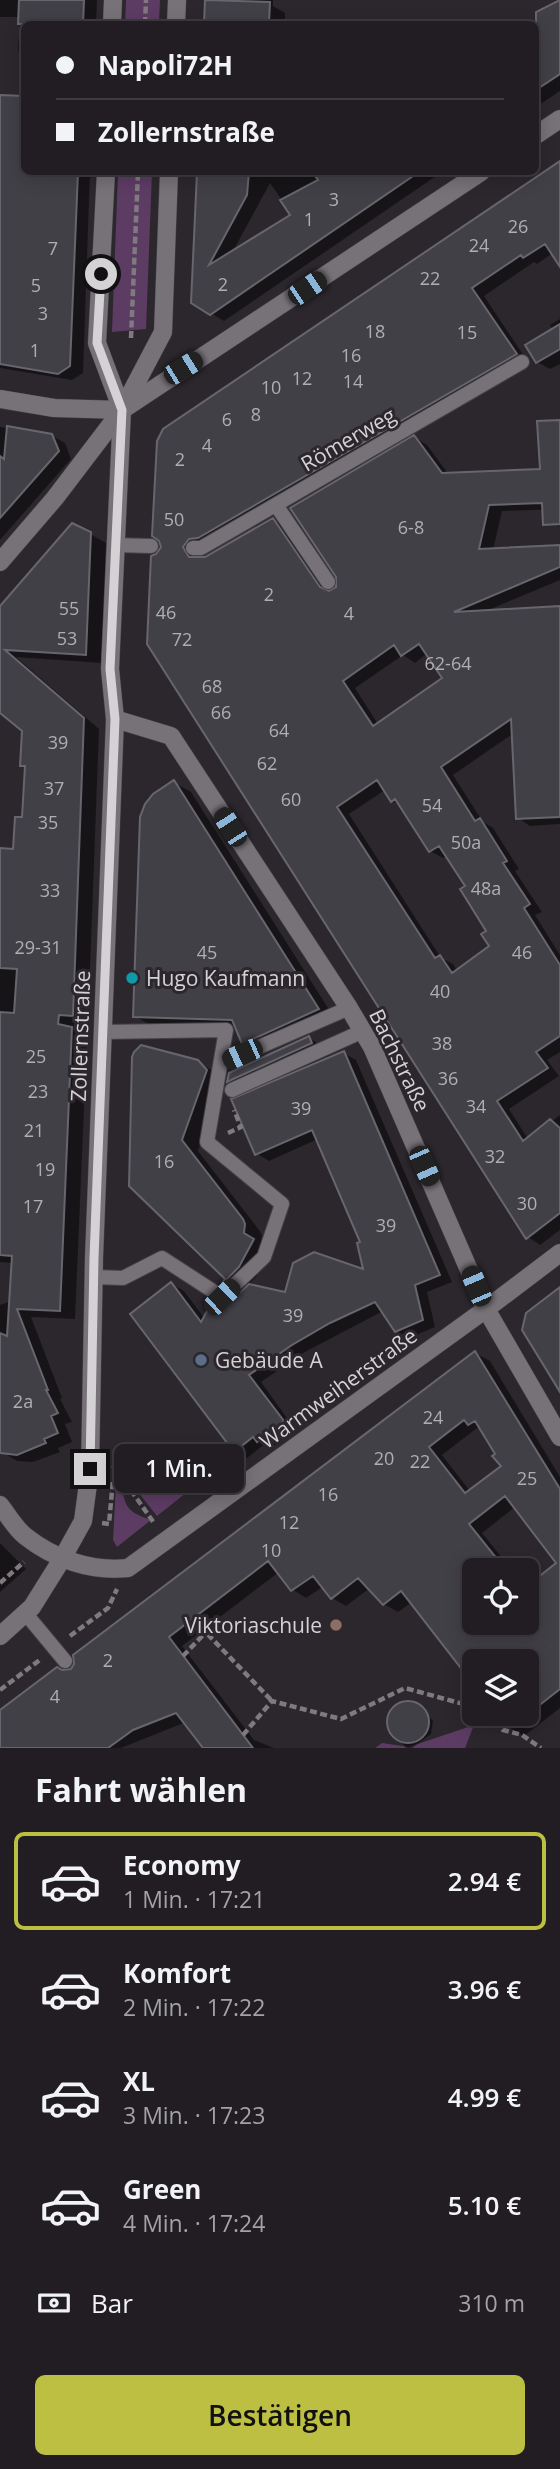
<!DOCTYPE html>
<html lang="de">
<meta charset="utf-8">
<style>
:root{--surface:#211d22;--page:#2d2a2f;--text:#f1f3f6;--muted:#a2a2a5;--line:#3e3b40;--accent:#bdbf43}
body{margin:0;font-family:"Open Sans",sans-serif;background:var(--page);color:var(--text);height:100vh;display:flex;flex-direction:column;font-size:26px;white-space:nowrap}
*{box-sizing:border-box;margin:0}
p{font-size:23px;color:var(--muted)}
.icon{flex:none;width:38px;height:38px;fill:none;stroke:currentColor;stroke-width:2;stroke-linecap:round;stroke-linejoin:round}
.map{position:relative;height:1748px;overflow:hidden}
.details{display:flex;flex-direction:column;background:var(--surface);flex:1}
.details>*{flex:none}
.top-card{position:absolute;left:21px;top:21px;width:518px;height:154px;border-radius:10px;box-shadow:0 4px 18px #0003,0 0 0 2px var(--line);display:grid;align-content:center;height:154px;padding:0 35px;background:var(--surface)}
.controls{position:absolute;left:462px;top:1558px;display:grid;gap:14px}
.controls a{display:grid;place-items:center;width:77px;height:77px;border-radius:10px;background:var(--surface);box-shadow:0 4px 18px #0003,0 0 0 2px var(--line);font-size:35px}
.end{position:absolute;width:32px;height:32px;margin:-16px;border:9px solid #d5d2d6;background:#111;box-shadow:0 0 0 4px #111}
.from{border-radius:50%}
.bubble{position:absolute;height:49px;border-radius:10px;background:var(--surface);box-shadow:0 4px 18px #0003,0 0 0 2px var(--line);font-size:23px;font-weight:600;line-height:49px;text-align:center}
.car{position:absolute;width:21px;height:42px;margin:-21px -10px;border-radius:9px;box-shadow:0 0 5px 2px #0007;background:linear-gradient(#222 24%,#8ab4d8 0 40%,#222 0 76%,#8ab4d8 0 86%,#222 0)}
.top-card b{display:flex;align-items:center;gap:24px;height:66px;font-size:26px}
.top-card b+b{border-top:2px solid var(--line)}
.top-card i{width:18px;height:18px;background:var(--text)}
ul{padding:0;list-style:none}
li{display:flex;align-items:center;gap:21px;height:98px;margin:0 14px 10px;padding:0 21px;border:4px solid transparent;border-radius:10px}
li div{flex:1}
li b{display:block;font-size:26px}
li em{font-style:normal;font-weight:600}
li.current{border-color:var(--accent)}
li>.icon{width:63px;height:63px;stroke-width:1.5}
h2{padding:0 35px;font-size:32px;line-height:84px}
.pay{display:flex;align-items:center;gap:18px;height:77px;padding:0 35px;font-size:26px}
.pay p{margin-inline-start:auto}
.button{display:flex;gap:14px;margin-top:auto;padding:14px 35px}
.button a{flex:1;height:80px;border-radius:10px;background:var(--accent);color:#111;font-size:28px;font-weight:600;line-height:80px;text-align:center}
.map>svg:first-child{display:block}
</style>
<div class="map">
<svg width="560" height="1748" viewBox="0 0 560 1748">
<rect width="100%" height="100%" fill="#2c272d"/>
<path fill="#5d3c64" d="M126 0H160L159 24H125Z
M118 172H152L146 329 112 332Z
M211 1454 220 1466 157 1516 126 1477 146 1461C168 1482 194 1478 211 1454Z
M121 1480C125 1505 124 1511 151 1520L117 1547 113 1540 116 1485Z
M474 1725 465 1748H375L382 1743 409 1747Z"/>
<path fill="#0007" fill-rule="evenodd" d="M0 0H97L96 24H24V55L18 51 20 17H0Z
M206 0H273V6L285 13V24H205Z
M560 1V91L536 107V28L552 17Z
M0 97H24V172H90L83 373 72 380 0 368Z
M560 164V263L553 253 537 264 534 262 484 296 528 362 201 547 196 555 197 559 206 558 273 520 286 527 330 593 338 588 414 437 427 445 449 475 542 471 560 422V509L502 511 493 550 560 547V580L486 611 560 608V824L530 826 518 818 514 733 453 775 483 822 493 828 519 869 515 871 542 912 535 915 560 955V1052L547 1060 559 1076 509 1109 528 1139 560 1115V1230L540 1245 528 1237 157 556ZM428 653 445 679 378 724 355 688 403 655 415 663ZM385 790 392 801 402 806 430 851 443 858 447 856 467 887 489 932 491 946 457 971 453 964 441 958 349 814Z
M199 172H442L224 321 193 302ZM270 183 293 216 232 253Z
M560 319V374V364L550 369 537 362 553 330 550 325Z
M0 427 52 436 65 443 71 459 0 540Z
M90 534 106 543 101 663 16 657 99 729 88 1023H74L73 1030 87 1038 75 1319 31 1317 62 1398 60 1399 72 1422 65 1424 72 1442 58 1448 60 1452 33 1462 17 1461 2 1452 0 1448V1305L11 1301 13 1263 0 1262V850H15L24 819 27 768 22 765 24 730 0 712V607Z
M173 782 191 792 335 1019 261 1053 244 1043 238 1029 152 1026 135 1016Z
M308 1038 316 1042 318 1047 236 1085 229 1081Z
M343 1053 356 1060 452 1282 427 1292 435 1327 409 1338 396 1331 383 1311 305 1352 261 1382 295 1429 271 1448 265 1444 247 1458 235 1451 172 1284 184 1291 205 1319 226 1308 241 1294 223 1284 227 1279 131 1185 197 1062 215 1072 223 1081 198 1151 259 1230 262 1235 261 1244 270 1250 256 1277 247 1286 286 1294 365 1272 362 1242 318 1139 269 1161 256 1153Z
M475 1353 490 1361 560 1477V1534L515 1507 482 1533 512 1570H474V1622H527V1588L560 1563V1708L524 1736 510 1728 499 1713H527V1661H474V1682L412 1602 398 1612 384 1604 370 1588 346 1606 332 1598 324 1586 306 1598 292 1589 279 1572 182 1646 254 1740 274 1748H205L186 1722 121 1748H0V1713L62 1672 72 1670ZM477 1428 484 1432 504 1467 470 1491 442 1455Z
M0 1543 26 1569 0 1592Z
M406 1702 421 1707 433 1721 431 1734 412 1748H406L389 1726 390 1715Z"/>
<path fill="#424047" stroke="#67656d" stroke-width="2" fill-rule="evenodd" d="M19 0H84L83 24H18Z
M205 0 270 2 269 24H204Z
M560 0V74L536 90V12Z
M0 95 24 96V172H78L70 366 58 374 0 364Z
M560 161V267L545 244 523 258 521 255 472 288 517 354 198 538 189 539 183 547 189 557H205L273 518 320 587 329 591 336 587V577L290 508 414 435 442 473 540 469 537 421 560 420V524L543 525 542 503 489 505 479 549 560 545V567L454 612 560 606V817L516 819 511 719 441 767 475 821 480 818 507 861 503 863 530 904 524 908 560 965V1036L536 1052 548 1068 497 1101 523 1141 550 1119 560 1128V1213L526 1239 147 644 151 556 156 554 161 547 159 541 152 536 157 441 163 429ZM419 644 442 678 373 726 343 681 394 645 401 656ZM377 780 391 802 395 799 429 852 439 846 465 886 460 889 486 931 481 934 489 946 452 973 440 955 435 958 337 807Z
M197 172H249L247 195 209 265 290 215 280 200 318 180 312 172H419L210 315 191 303Z
M560 324V349L536 363 525 345Z
M7 426 52 434 59 451 0 518V456L4 459Z
M72 523 91 532 86 655 5 650 84 718 73 1016 59 1015 58 1024 72 1027 60 1311 17 1309 48 1390H46L58 1413 51 1416 58 1433 44 1439 46 1443 17 1455 0 1453V1333L7 1336 12 1256 0 1255V1012L14 1013 17 969 0 968V848L13 849 15 817H22L25 766H20L22 731 0 713V606Z
M174 780 319 1009 242 1044 232 1020 133 1017 140 817 145 804 153 794Z
M309 1036 312 1043 227 1082 229 1073Z
M141 1045 198 1060 207 1070 182 1140 243 1219 245 1224 244 1233 254 1239 239 1267 221 1285 225 1279 129 1186 132 1057 134 1052Z
M344 1051 440 1275 415 1285 423 1320 395 1332 375 1302 330 1323 292 1345 249 1375 284 1421 257 1442 253 1437 234 1452 130 1314 171 1282 201 1322 212 1302 220 1306H226L249 1284 285 1292 293 1263 314 1252 363 1269 357 1243 360 1242 312 1130 255 1155 231 1099Z
M560 1287V1392L522 1330 526 1313Z
M475 1351 560 1489V1689L527 1715V1661H474V1685L401 1591 383 1605 358 1578 331 1599 313 1576 291 1591 268 1561 169 1637 253 1748H203L176 1713 133 1730 108 1748H0V1710L57 1667 62 1670 71 1669 74 1664 73 1655ZM464 1420 468 1425 475 1421 495 1454 492 1456 501 1466 465 1493 429 1447ZM505 1496 556 1563 527 1586V1622H474V1570H506L469 1524Z
M387 1722a21 21 0 1 1 42 0a21 21 0 1 1-42 0Z"/>
<g fill="none" stroke-linecap="round" stroke-linejoin="round">
<g stroke="#464247" stroke-width="16">
<path id="service" d="M276 505 328 582
M115 545 151 546
M193 548H201L522 362
M229 1060 349 1008
M232 1090 363 1031
M94 1277 123 1278 162 1258 222 1297 264 1257 282 1204 207 1142 226 1030 103 1032
M26 1614 65 1661"/>
</g>
<g stroke="#464247" stroke-width="19">
<path id="minor" d="M536 135 560 119
M0 399 54 408 122 410
M0 562 55 498 122 410 481 172
M115 719 171 736 349 1008 372 1047 486 1309 560 1437
M0 1505C8 1515 15 1528 25 1536 54 1559 91 1572 128 1568L486 1309 560 1253"/>
</g>
<g stroke="#464247" stroke-width="19">
<path id="tertiary" d="M112 24 113 0
M176 24 177 0
M122 410 163 332 169 172
M0 1636 32 1607 62 1559 83 1521 90 1469 94 1258 115 719 110 669 122 410 97 343 106 172"/>
</g>
<path stroke="#7e7a7f" stroke-width="4.5" stroke-dasharray="7 3.5" stroke-linecap="butt" d="M145 24 146 0
M131 338 138 172
M228 1133 241 1127 234 1110
M114 1468V1466L154 1523
M102 1523 109 1524 113 1480
M0 1583 24 1562
M193 1619 272 1701
M70 1636 108 1608 117 1589
M183 1656 206 1632
M474 1687 471 1690 474 1694
M0 1690 41 1659
M489 1713 503 1730 522 1735 541 1748
M243 1735 272 1701 341 1719 405 1688 474 1707"/>
<use href="#service" stroke="#777178" stroke-width="14"/>
<use href="#minor" stroke="#777178" stroke-width="18"/>
<use href="#tertiary" stroke="#777178" stroke-width="18"/>
</g>
<g fill="none" stroke-linecap="round" stroke-linejoin="round">
<path stroke="#d5d2d6" stroke-width="9" d="M90 1469 94 1258 115 719 110 669 122 410 97 343 101 274"/>
</g>
<circle fill="#0f9aa8" stroke="#2c272d" stroke-width="2.5" cx="132" cy="978" r="7"/>
<circle fill="#5c6f8a" stroke="#2c272d" stroke-width="2.5" cx="201" cy="1360" r="7"/>
<circle fill="#8d6e63" stroke="#2c272d" stroke-width="2.5" cx="336" cy="1625" r="7"/>
<g text-anchor="middle" dominant-baseline="central" stroke-width="6" stroke-linejoin="round" paint-order="stroke">
<g font-size="18" fill="#b0aeb2">
<text x="334" y="199">3</text>
<text x="309" y="219">1</text>
<text x="518" y="226">26</text>
<text x="479" y="245">24</text>
<text x="53" y="248">7</text>
<text x="430" y="278">22</text>
<text x="223" y="284">2</text>
<text x="36" y="285">5</text>
<text x="43" y="313">3</text>
<text x="375" y="331">18</text>
<text x="467" y="332">15</text>
<text x="35" y="350">1</text>
<text x="351" y="355">16</text>
<text x="302" y="378">12</text>
<text x="353" y="381">14</text>
<text x="271" y="387">10</text>
<text x="256" y="414">8</text>
<text x="227" y="419">6</text>
<text x="207" y="445">4</text>
<text x="180" y="459">2</text>
<text x="174" y="519">50</text>
<text x="411" y="527">6-8</text>
<text x="269" y="594">2</text>
<text x="69" y="608">55</text>
<text x="166" y="612">46</text>
<text x="349" y="613">4</text>
<text x="67" y="638">53</text>
<text x="182" y="639">72</text>
<text x="448" y="663">62-64</text>
<text x="212" y="686">68</text>
<text x="221" y="712">66</text>
<text x="279" y="730">64</text>
<text x="58" y="742">39</text>
<text x="267" y="763">62</text>
<text x="54" y="788">37</text>
<text x="291" y="799">60</text>
<text x="432" y="805">54</text>
<text x="48" y="822">35</text>
<text x="466" y="842">50a</text>
<text x="486" y="888">48a</text>
<text x="50" y="890">33</text>
<text x="38" y="947">29-31</text>
<text x="207" y="952">45</text>
<text x="522" y="952">46</text>
<text x="440" y="991">40</text>
<text x="442" y="1043">38</text>
<text x="36" y="1056">25</text>
<text x="448" y="1078">36</text>
<text x="38" y="1091">23</text>
<text x="476" y="1106">34</text>
<text x="301" y="1108">39</text>
<text x="34" y="1130">21</text>
<text x="495" y="1156">32</text>
<text x="164" y="1161">16</text>
<text x="45" y="1169">19</text>
<text x="527" y="1203">30</text>
<text x="33" y="1206">17</text>
<text x="386" y="1225">39</text>
<text x="293" y="1315">39</text>
<text x="23" y="1401">2a</text>
<text x="433" y="1417">24</text>
<text x="384" y="1458">20</text>
<text x="420" y="1461">22</text>
<text x="527" y="1478">25</text>
<text x="328" y="1494">16</text>
<text x="289" y="1522">12</text>
<text x="271" y="1550">10</text>
<text x="108" y="1660">2</text>
<text x="55" y="1696">4</text>
</g>
<g font-size="21" fill="#d5d2d6" stroke="#2c272d">
<text transform="translate(348 439) rotate(-30)">Römerweg</text>
<text transform="translate(80 1036) rotate(-88)">Zollernstraße</text>
<text transform="translate(400 1060) rotate(64)">Bachstraße</text>
<text transform="translate(338 1388) rotate(-36)">Warmweiherstraße</text>
</g>
<g font-size="21" fill="#d5d2d6" stroke="#2c272d" text-anchor="start">
<text x="146" y="978">Hugo Kaufmann</text>
<text x="215" y="1360">Gebäude A</text>
<text x="322" y="1625" text-anchor="end">Viktoriaschule</text>
</g>
</g>
</svg>
<div class="controls">
<a><svg class="icon" aria-label="locate" viewBox="0 0 24 24"><circle cx="12" cy="12" r="6"/><path d="M12 2v4M12 18v4M2 12h4M18 12h4"/></svg></a>
<a><svg class="icon" aria-label="layers" viewBox="0 0 24 24"><path d="M12 4l9 5-9 5-9-5zM3 14l9 5 9-5"/></svg></a>
</div>
<i class="end from" style="left:101px;top:274px"></i>
<i class="end" style="left:90px;top:1469px"></i>
<div class="bubble" style="left:114px;top:1444px;width:130px">1 Min.</div>
<i class="car" style="left:307px;top:288px;rotate:56deg"></i>
<i class="car" style="left:183px;top:368px;rotate:58deg"></i>
<i class="car" style="left:230px;top:827px;rotate:327deg"></i>
<i class="car" style="left:242px;top:1054px;rotate:246deg"></i>
<i class="car" style="left:424px;top:1166px;rotate:156deg"></i>
<i class="car" style="left:476px;top:1286px;rotate:337deg"></i>
<i class="car" style="left:222px;top:1297px;rotate:46deg"></i>
<div class="top-card">
<b><i class="from"></i>Napoli72H</b>
<b><i></i>Zollernstraße</b>
</div>
</div>
<section class="details">
<h2>Fahrt wählen</h2>
<ul>
<li class="current"><svg class="icon" aria-label="car" viewBox="0 0 24 24"><path d="M5 17H2v-5l4-1 3-4h7l3 4 3 1v5h-3M9 17h6M6 11h13"/><circle cx="7" cy="17" r="2"/><circle cx="17" cy="17" r="2"/></svg><div><b>Economy</b><p>1 Min. · 17:21</p></div><em>2.94 €</em></li>
<li><svg class="icon" aria-label="car" viewBox="0 0 24 24"><path d="M5 17H2v-5l4-1 3-4h7l3 4 3 1v5h-3M9 17h6M6 11h13"/><circle cx="7" cy="17" r="2"/><circle cx="17" cy="17" r="2"/></svg><div><b>Komfort</b><p>2 Min. · 17:22</p></div><em>3.96 €</em></li>
<li><svg class="icon" aria-label="car" viewBox="0 0 24 24"><path d="M5 17H2v-5l4-1 3-4h7l3 4 3 1v5h-3M9 17h6M6 11h13"/><circle cx="7" cy="17" r="2"/><circle cx="17" cy="17" r="2"/></svg><div><b>XL</b><p>3 Min. · 17:23</p></div><em>4.99 €</em></li>
<li><svg class="icon" aria-label="car" viewBox="0 0 24 24"><path d="M5 17H2v-5l4-1 3-4h7l3 4 3 1v5h-3M9 17h6M6 11h13"/><circle cx="7" cy="17" r="2"/><circle cx="17" cy="17" r="2"/></svg><div><b>Green</b><p>4 Min. · 17:24</p></div><em>5.10 €</em></li>
</ul>
<div class="pay"><svg class="icon" aria-label="cash" viewBox="0 0 24 24"><path d="M3 7h18v10H3z"/><circle cx="12" cy="12" r="2"/></svg>Bar<p>310 m</p></div>
<div class="button"><a>Bestätigen</a></div>
</section>
